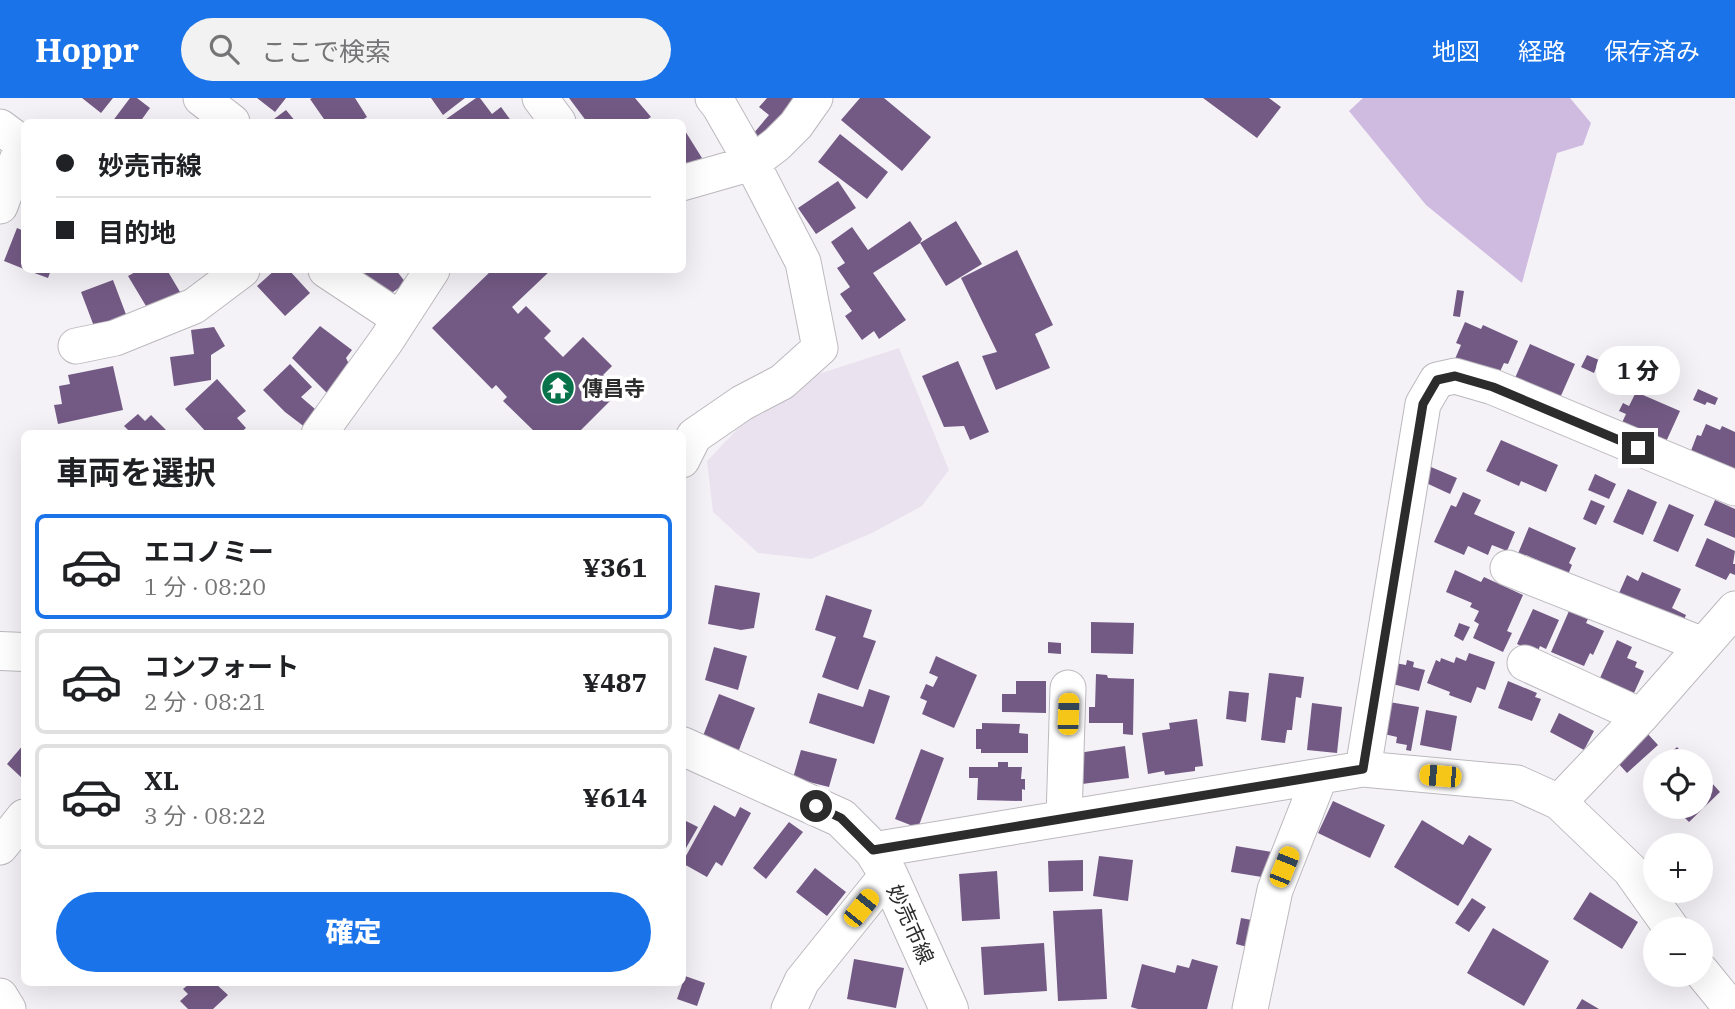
<!DOCTYPE html>
<html lang="ja">
<meta charset="utf-8">
<style>
:root{--surface:#fff;--page:#f2f2f2;--text:#202124;--muted:#757577;--line:#e0e0e0;--accent:#1a73e8}
body{margin:0;font-family:"IBM Plex Serif","Noto Sans JP",serif;background:var(--page);color:var(--text);height:100vh;display:flex;flex-direction:column;font-size:26px;white-space:nowrap}
*{box-sizing:border-box;margin:0}
p{font-size:23px;color:var(--muted)}
.icon{flex:none;width:38px;height:38px;fill:none;stroke:currentColor;stroke-width:2;stroke-linecap:round;stroke-linejoin:round}
.map{position:relative;flex:1;overflow:hidden}
.sheet{position:absolute;left:21px;top:332px;width:665px;height:556px;display:flex;flex-direction:column;background:var(--surface);border-radius:10px;box-shadow:0 7px 28px #0002}
.sheet>*{flex:none}
.top-card{position:absolute;left:21px;top:21px;width:665px;height:154px;border-radius:10px;box-shadow:0 7px 28px #0002;display:grid;align-content:center;height:154px;padding:0 35px;background:var(--surface)}
.tools{position:absolute;left:1643px;top:651px;display:grid;gap:14px}
.tools a{display:grid;place-items:center;width:70px;height:70px;border-radius:50%;background:var(--surface);box-shadow:0 7px 28px #0002;font-size:35px}
.end{position:absolute;width:32px;height:32px;margin:-16px;border:9px solid #2d2c2d;background:#fff;box-shadow:0 0 0 4px #fff}
.from{border-radius:50%}
.bubble{position:absolute;height:49px;border-radius:24px;background:var(--surface);box-shadow:0 7px 28px #0002;font-size:23px;font-weight:800;line-height:49px;text-align:center}
.car{position:absolute;width:21px;height:42px;margin:-21px -10px;border-radius:9px;box-shadow:0 0 5px 2px #0007;background:linear-gradient(#f5c518 24%,#345 0 40%,#f5c518 0 76%,#345 0 86%,#f5c518 0)}
.top-card b{display:flex;align-items:center;gap:24px;height:66px;font-size:26px}
.top-card b+b{border-top:2px solid var(--line)}
.top-card i{width:18px;height:18px;background:var(--text)}
ul{padding:0;list-style:none}
li{display:flex;align-items:center;gap:21px;height:105px;margin:0 14px 10px;padding:0 21px;border:4px solid var(--line);border-radius:10px}
li div{flex:1}
li b{display:block;font-size:26px}
li em{font-style:normal;font-weight:800}
li.current{border-color:var(--accent)}
li>.icon{width:63px;height:63px;stroke-width:1.5}
h2{padding:0 35px;font-size:32px;line-height:84px}
.cta{display:flex;gap:14px;margin-top:auto;padding:14px 35px}
.cta a{flex:1;height:80px;border-radius:42px;background:var(--accent);color:#fff;font-size:28px;font-weight:800;line-height:80px;text-align:center}
header{display:flex;align-items:center;gap:42px;box-sizing:border-box;height:98px;padding:0 35px;background:var(--accent);color:#fff}
header strong{font-size:33px}
nav{display:flex;gap:38px;margin-inline-start:auto;font-size:24px}
.search{width:490px;height:63px;background:var(--page);display:flex;align-items:center;gap:18px;box-sizing:border-box;padding:0 24px;border-radius:38px;color:var(--muted);font-size:26px}
.map>svg:first-child{display:block}
</style>
<header>
<strong>Hoppr</strong>
<div class="search"><svg class="icon" aria-label="search" viewBox="0 0 24 24"><circle cx="10" cy="10" r="6"/><path d="M15 15l6 6"/></svg>ここで検索</div>
<nav><a>地図</a><a>経路</a><a>保存済み</a></nav>
</header>
<div class="map">
<svg width="1735" height="911" viewBox="0 0 1735 911">
<rect width="100%" height="100%" fill="#f5f2f7"/>
<path fill="#eae3ef" d="M899 250 949 372 922 408 872 435 811 461 758 455 713 414 707 363 744 324 809 279Z"/>
<path fill="#cfbbe0" d="M1363 0H1570L1591 25 1583 47 1557 55 1522 185 1426 107 1349 13Z"/>
<path fill="#735a85" d="M82 0H113L101 15Z
M130 0H137L150 10 140 24H112Z
M257 0H286L275 14Z
M312 0H355L367 19 359 24H326L310 1Z
M431 0H465L443 17Z
M476 0H480L492 16 501 9 512 24H442Z
M569 0H635L651 19 643 24H587Z
M767 0H809L768 50 753 36 769 17 759 9Z
M860 0H884L931 39 902 73 841 22Z
M1203 0H1269L1281 9 1257 40Z
M286 12 296 24H270Z
M682 28 702 60 682 72Z
M840 36 888 74 867 101 818 64Z
M838 83 856 110 816 136 798 110Z
M910 123 922 141 920 145 873 175 906 222 879 241 874 233 862 242 845 218 852 213 840 196 850 189 837 170 845 165 831 144 852 129 868 152Z
M956 123 982 166 946 188 920 145Z
M17 130 24 133V171L4 163Z
M1017 152 1053 227 1035 236 1050 270 996 292 982 258 997 254 961 180Z
M26 172H51L48 180Z
M139 172H167L183 199 152 218 128 178Z
M275 172H289L310 195 285 218 257 188Z
M362 172H396L406 185 383 201Z
M492 172H551L512 209 518 216 526 208 551 233 544 240 563 259 583 239 612 268 603 277 619 294 577 336H537L503 303 507 299 496 287 492 291 432 230Z
M113 182 130 227 98 239 81 194Z
M1457 192 1464 193 1460 219 1453 218Z
M1465 224 1481 231 1483 227 1518 243 1508 266 1504 265 1497 280 1455 261 1461 247 1456 245Z
M320 228 352 252 346 260 353 274 329 297 292 260Z
M214 229 225 248 211 257V282L174 288 170 259 194 256 191 232Z
M1530 246 1575 266 1560 300 1515 280Z
M1587 257 1599 262 1594 275 1581 269Z
M958 263 989 334 970 342 964 328 944 329 922 278Z
M290 266 312 289 301 299 322 317 310 333 285 314 263 292Z
M113 268 123 312 58 326 54 307 62 306 59 288 70 286 68 277Z
M217 281 246 313 237 320 246 330 239 336H208L185 311Z
M1698 291 1718 300 1715 307 1707 304 1705 307 1693 302Z
M1636 294 1680 313 1665 346 1619 331 1626 316 1619 313 1623 305 1629 308Z
M138 316 145 323 151 317 170 336H132L124 328Z
M1706 326 1720 332 1722 328 1735 334V372L1689 358 1697 337 1701 338Z
M1501 342 1558 367 1546 394 1521 383 1519 388 1486 373Z
M1431 369 1457 380 1450 396 1424 384Z
M1595 376 1616 386 1609 401 1588 392Z
M1628 391 1657 404 1643 437 1613 424Z
M1463 394 1481 402 1474 416 1515 434 1507 453 1492 447 1488 457 1468 448 1464 457 1434 444 1451 407 1456 409Z
M1591 402 1605 408 1596 427 1583 421Z
M1715 402 1735 411V440L1704 427Z
M1669 406 1694 417 1678 454 1653 443Z
M1529 429 1576 450 1569 465 1572 467 1565 484 1549 477 1553 469 1526 457 1525 461 1517 458Z
M1707 440 1735 453 1733 466H1735V477L1730 475 1726 482 1695 468Z
M1455 472 1481 484 1484 479 1523 497 1507 533 1512 535 1503 554 1473 540 1479 526 1474 523 1479 513 1470 509 1472 505 1446 494Z
M1642 474 1681 491 1672 510 1686 517 1680 531 1616 502 1627 477 1638 483Z
M715 487 760 495 754 530 741 532 708 526Z
M826 497 872 512 863 539 876 543 858 592 822 579 836 539 815 532Z
M1533 511 1559 522 1546 551 1540 548 1537 555 1517 546Z
M1569 513 1588 521 1586 525 1604 533 1593 557 1590 555 1584 568 1551 554Z
M1091 524 1134 525 1133 556 1091 555Z
M1459 525 1470 529 1463 543 1454 538Z
M1617 542 1632 549 1627 560 1637 564 1635 569 1644 573 1634 595 1600 580Z
M1048 544 1061 545V556L1048 555Z
M714 549 747 558 738 592 705 582Z
M1469 555 1495 564 1485 592 1477 589 1471 605 1449 597 1450 594 1427 585 1436 562 1440 564 1441 560 1454 565 1456 559 1466 563Z
M936 558 977 577 954 630 922 616 927 603 920 600 926 586 933 589 938 579 929 575Z
M1407 562 1414 564 1413 569 1425 572 1419 593 1389 585 1395 565 1406 567Z
M1269 575 1304 579 1301 600 1296 599 1292 632H1287L1285 645 1261 642Z
M1096 576 1107 577 1108 580 1134 581 1133 637 1123 636V625H1089V609H1095Z
M1016 583H1046V615L1002 614V596H1016Z
M1508 583 1537 595 1535 599 1541 601 1532 623 1498 610Z
M869 591 890 598 874 646 809 625 818 595 863 609Z
M1229 593 1249 595 1246 624 1226 621Z
M719 596 755 610 739 652 703 638Z
M1389 604 1419 609 1411 653 1406 652 1407 647 1396 645 1397 639 1384 636Z
M1312 605 1342 609 1337 655 1307 652Z
M1426 612 1457 618 1451 653 1420 647Z
M1559 615 1594 633 1584 652 1550 634Z
M1197 621 1203 668 1195 669V673L1165 677 1164 673 1148 676 1142 635 1170 631 1169 625Z
M982 625 1020 626 1019 635 1028 636V655H981V651H976V631H982Z
M1647 635 1658 647 1627 675 1617 664Z
M24 646V682L7 666Z
M1125 648 1129 680 1082 686 1078 655Z
M1677 649 1690 662 1695 658 1700 663H1662Z
M921 651 944 660 918 730 895 721Z
M801 652 837 661 829 689 793 680Z
M998 664H1008V669H1022L1021 681H1025V692L1022 691V703L977 702 978 680H969V669H998Z
M1656 669V689L1645 678Z
M1701 673 1720 694 1689 724 1674 709H1701Z
M1333 703 1385 727 1370 760 1318 735Z
M714 707 735 719 740 709 751 715 722 768 716 764 707 779 682 765Z
M682 721 698 729 682 757Z
M1422 722 1463 747 1469 737 1492 751 1458 808 1394 769Z
M789 724 803 734 766 781 753 770Z
M1236 748 1272 754 1268 780 1231 774Z
M1099 758 1133 762 1128 803 1093 798Z
M1083 762V793L1049 794 1048 763Z
M815 770 846 794 827 818 796 794Z
M997 773 1000 821 962 823 959 776Z
M1590 794 1638 824 1622 851 1573 821Z
M1472 800 1486 809 1469 834 1455 825Z
M1102 811 1107 901 1058 903 1053 813Z
M1241 820 1257 823 1251 850 1236 846Z
M1493 830 1549 863 1524 908 1467 875Z
M1044 845 1047 893 984 897 981 849Z
M854 861 904 870 896 910 847 901Z
M1192 861 1218 868 1207 911H1138L1131 909 1142 866 1175 875 1177 867 1189 870Z
M685 878 705 885 697 908 677 901Z
M189 886H216L228 897 213 911H188L180 903 188 896 183 891Z
M1582 901 1599 911H1576Z"/>
<g fill="none" stroke-linecap="round" stroke-linejoin="round">
<g stroke="#bcb9be" stroke-width="37">
<path id="minor" d="M201 0 232 24
M540 0 558 24
M0 29 23 46 0 108
M682 85 752 65 777 46 796 27 815 0
M326 172 400 221
M76 248 115 240 194 208 242 172
M319 336 386 243 432 172
M682 362 694 338 742 305 782 284 820 250 803 164 752 65 720 9 713 0
M1508 470 1703 547
M1525 565 1641 618
M1363 671 1423 306 1437 282 1455 278 1493 289 1735 390
M1559 704 1630 772 1672 831
M1064 720 1068 590
M0 749 24 719
M873 752 1363 671 1517 685 1559 704 1641 618 1735 511
M1701 873 1732 911
M0 898 8 911
M789 911 802 883 888 776
M1250 911 1275 792 1320 678"/>
</g>
<g stroke="#bcb9be" stroke-width="40">
<path id="major" d="M0 553 24 554
M682 648 841 720 873 752 888 776 949 911"/>
</g>
<use href="#minor" stroke="#fff" stroke-width="35"/>
<use href="#major" stroke="#fff" stroke-width="38"/>
</g>
<g fill="none" stroke-linecap="round" stroke-linejoin="round">
<path stroke="#2d2c2d" stroke-width="9" d="M816 708 841 720 873 752 1363 671 1423 306 1437 282 1455 278 1493 289 1638 350"/>
</g>
<defs>
<g id="temple-disc" transform="scale(1.75)"><circle r="9.5" fill="#08724a" stroke="#fff"/><path d="M0-6L5-2H3V0L6.5 2.5H4V6H1.5V3h-3V6H-4V2.5H-6.5L-3 0V-2H-5Z" fill="#fff"/></g>
</defs>
<g fill-rule="evenodd">
<use href="#temple-disc" x="558" y="290"/>
</g>
<g text-anchor="middle" dominant-baseline="central" stroke-width="7" stroke-linejoin="round" paint-order="stroke">
<g font-size="21" font-weight="bold" fill="#2d2c2d" stroke="#fff" text-anchor="start">
<text x="582" y="290">傳昌寺</text>
</g>
<g font-size="21" fill="#2d2c2d" stroke="#fff">
<text transform="translate(911 826) rotate(66)">妙売市線</text>
</g>
</g>
</svg>
<div class="tools">
<a><svg class="icon" aria-label="locate" viewBox="0 0 24 24"><circle cx="12" cy="12" r="6"/><path d="M12 2v4M12 18v4M2 12h4M18 12h4"/></svg></a>
<a>+</a>
<a>−</a>
</div>
<i class="end from" style="left:816px;top:708px"></i>
<i class="end" style="left:1638px;top:350px"></i>
<div class="bubble" style="left:1596px;top:248px;width:84px">1 分</div>
<i class="car" style="left:1068px;top:616px;rotate:2deg"></i>
<i class="car" style="left:1440px;top:678px;rotate:275deg"></i>
<i class="car" style="left:1284px;top:769px;rotate:22deg"></i>
<i class="car" style="left:861px;top:810px;rotate:39deg"></i>
<div class="top-card">
<b><i class="from"></i>妙売市線</b>
<b><i></i>目的地</b>
</div>
<section class="sheet">
<h2>車両を選択</h2>
<ul>
<li class="current"><svg class="icon" aria-label="car" viewBox="0 0 24 24"><path d="M5 17H2v-5l4-1 3-4h7l3 4 3 1v5h-3M9 17h6M6 11h13"/><circle cx="7" cy="17" r="2"/><circle cx="17" cy="17" r="2"/></svg><div><b>エコノミー</b><p>1 分 · 08:20</p></div><em>¥361</em></li>
<li><svg class="icon" aria-label="car" viewBox="0 0 24 24"><path d="M5 17H2v-5l4-1 3-4h7l3 4 3 1v5h-3M9 17h6M6 11h13"/><circle cx="7" cy="17" r="2"/><circle cx="17" cy="17" r="2"/></svg><div><b>コンフォート</b><p>2 分 · 08:21</p></div><em>¥487</em></li>
<li><svg class="icon" aria-label="car" viewBox="0 0 24 24"><path d="M5 17H2v-5l4-1 3-4h7l3 4 3 1v5h-3M9 17h6M6 11h13"/><circle cx="7" cy="17" r="2"/><circle cx="17" cy="17" r="2"/></svg><div><b>XL</b><p>3 分 · 08:22</p></div><em>¥614</em></li>
</ul>
<div class="cta"><a>確定</a></div>
</section>
</div>
